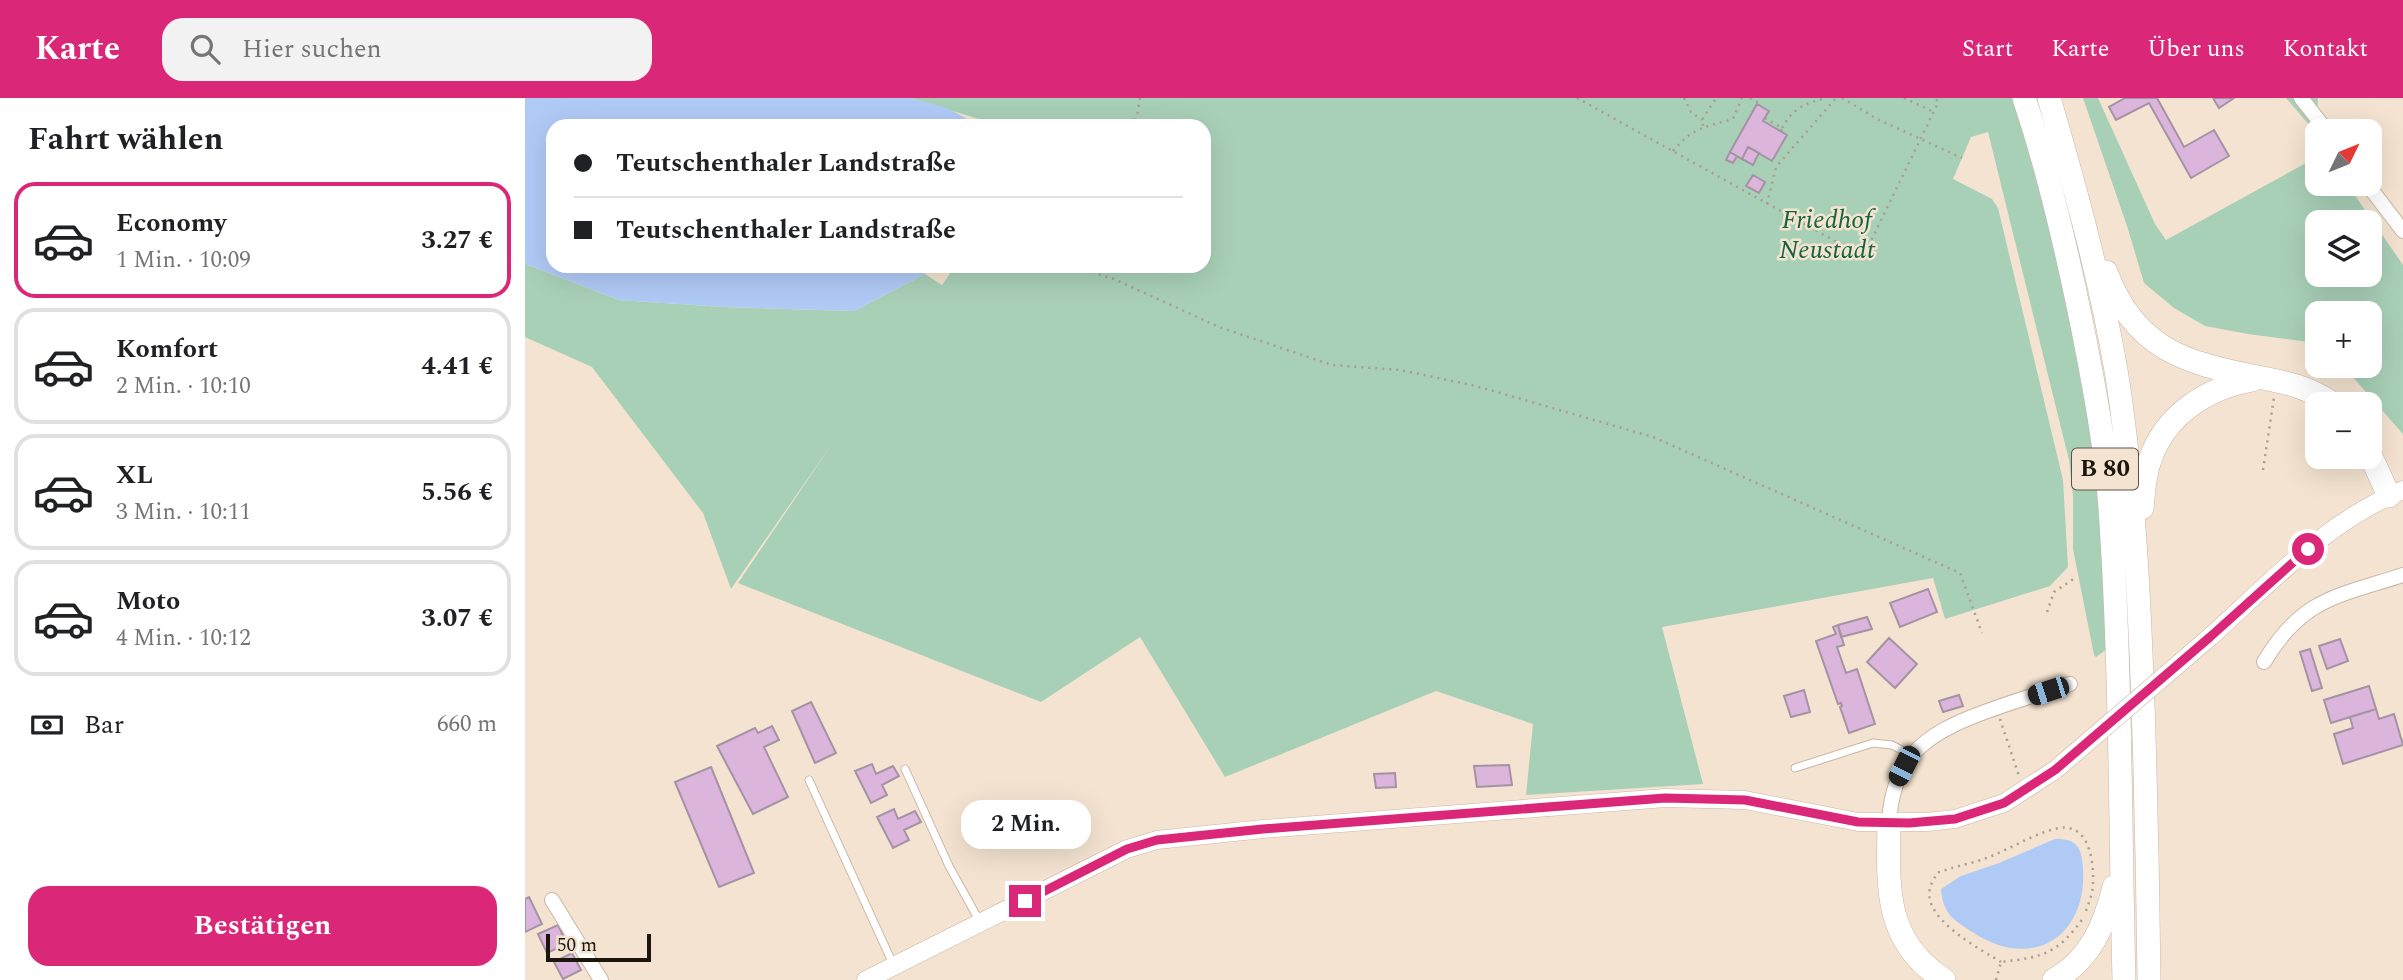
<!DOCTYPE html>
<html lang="de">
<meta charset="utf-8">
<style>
:root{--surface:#fff;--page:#f2f2f2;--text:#202124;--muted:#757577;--line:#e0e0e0;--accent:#db2777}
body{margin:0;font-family:Spectral,serif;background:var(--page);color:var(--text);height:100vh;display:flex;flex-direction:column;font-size:26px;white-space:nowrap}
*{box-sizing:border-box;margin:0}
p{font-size:23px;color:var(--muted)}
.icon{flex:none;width:38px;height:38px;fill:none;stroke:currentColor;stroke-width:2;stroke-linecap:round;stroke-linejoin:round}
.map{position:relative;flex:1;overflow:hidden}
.panel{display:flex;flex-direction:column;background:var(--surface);width:525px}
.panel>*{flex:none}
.guide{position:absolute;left:21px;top:21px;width:665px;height:154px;border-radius:21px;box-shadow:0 7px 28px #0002;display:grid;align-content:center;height:154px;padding:0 28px;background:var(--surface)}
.needle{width:46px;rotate:47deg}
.tools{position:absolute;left:1780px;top:21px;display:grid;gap:14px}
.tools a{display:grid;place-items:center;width:77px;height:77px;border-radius:14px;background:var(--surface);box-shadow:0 7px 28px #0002;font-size:35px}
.scale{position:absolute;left:21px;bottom:18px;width:105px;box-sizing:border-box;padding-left:7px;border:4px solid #1b150e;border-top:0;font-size:19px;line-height:24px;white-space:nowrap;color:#1b150e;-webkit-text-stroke:5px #f4e3d0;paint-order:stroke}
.end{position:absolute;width:32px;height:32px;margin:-16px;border:9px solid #db2777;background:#fff;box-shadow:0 0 0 4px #fff}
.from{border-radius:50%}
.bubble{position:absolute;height:49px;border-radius:21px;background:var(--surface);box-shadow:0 7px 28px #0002;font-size:23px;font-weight:700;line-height:49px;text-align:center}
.car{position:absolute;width:21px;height:42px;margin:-21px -10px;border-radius:9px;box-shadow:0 0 5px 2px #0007;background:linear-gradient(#222 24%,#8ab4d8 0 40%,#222 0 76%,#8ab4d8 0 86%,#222 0)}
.guide b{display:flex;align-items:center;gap:24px;height:66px;font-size:26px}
.guide b+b{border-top:2px solid var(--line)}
.guide i{width:18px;height:18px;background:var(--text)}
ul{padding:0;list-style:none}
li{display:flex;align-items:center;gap:21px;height:116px;margin:0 14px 10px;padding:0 14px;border:4px solid var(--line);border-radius:21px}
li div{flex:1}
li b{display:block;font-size:26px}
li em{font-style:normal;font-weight:700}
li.active{border-color:var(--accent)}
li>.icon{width:63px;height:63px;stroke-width:1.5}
h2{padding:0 28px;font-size:32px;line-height:84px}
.pay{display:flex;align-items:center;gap:18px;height:77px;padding:0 28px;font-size:26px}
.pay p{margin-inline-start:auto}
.cta{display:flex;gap:14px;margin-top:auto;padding:14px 28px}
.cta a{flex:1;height:80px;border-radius:21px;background:var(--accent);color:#fff;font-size:28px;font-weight:700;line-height:80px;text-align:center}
header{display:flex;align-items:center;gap:42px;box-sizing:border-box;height:98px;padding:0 35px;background:var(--accent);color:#fff}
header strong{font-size:33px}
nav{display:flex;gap:38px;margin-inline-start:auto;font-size:24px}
.search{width:490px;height:63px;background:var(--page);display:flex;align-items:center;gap:18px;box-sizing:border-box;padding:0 24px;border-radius:21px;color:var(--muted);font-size:26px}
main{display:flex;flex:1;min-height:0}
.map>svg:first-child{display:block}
</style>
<header>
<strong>Karte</strong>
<div class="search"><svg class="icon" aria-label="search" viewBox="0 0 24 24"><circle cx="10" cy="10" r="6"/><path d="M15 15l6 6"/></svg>Hier suchen</div>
<nav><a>Start</a><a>Karte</a><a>Über uns</a><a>Kontakt</a></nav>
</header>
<main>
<section class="panel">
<h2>Fahrt wählen</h2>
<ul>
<li class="active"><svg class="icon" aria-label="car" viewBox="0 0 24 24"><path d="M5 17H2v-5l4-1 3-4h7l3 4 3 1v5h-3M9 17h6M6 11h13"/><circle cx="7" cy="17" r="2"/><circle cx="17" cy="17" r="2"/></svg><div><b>Economy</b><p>1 Min. · 10:09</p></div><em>3.27 €</em></li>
<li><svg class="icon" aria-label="car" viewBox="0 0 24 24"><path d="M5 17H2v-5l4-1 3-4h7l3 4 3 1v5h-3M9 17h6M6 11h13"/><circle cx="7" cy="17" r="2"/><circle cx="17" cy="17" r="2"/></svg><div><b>Komfort</b><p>2 Min. · 10:10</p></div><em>4.41 €</em></li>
<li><svg class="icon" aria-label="car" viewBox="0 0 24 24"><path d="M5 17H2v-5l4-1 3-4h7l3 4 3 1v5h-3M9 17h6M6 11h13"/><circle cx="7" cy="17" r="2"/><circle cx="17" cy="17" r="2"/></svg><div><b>XL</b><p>3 Min. · 10:11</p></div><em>5.56 €</em></li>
<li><svg class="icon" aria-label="car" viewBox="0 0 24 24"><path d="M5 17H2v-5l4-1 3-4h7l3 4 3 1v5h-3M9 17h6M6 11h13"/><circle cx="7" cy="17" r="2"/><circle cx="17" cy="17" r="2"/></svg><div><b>Moto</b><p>4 Min. · 10:12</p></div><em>3.07 €</em></li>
</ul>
<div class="pay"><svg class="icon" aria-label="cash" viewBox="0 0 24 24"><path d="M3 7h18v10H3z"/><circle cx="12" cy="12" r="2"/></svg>Bar<p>660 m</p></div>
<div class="cta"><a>Bestätigen</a></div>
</section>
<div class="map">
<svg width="1878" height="882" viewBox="0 0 1878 882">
<rect width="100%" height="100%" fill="#f4e3d0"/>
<path fill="#a8d0b7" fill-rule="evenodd" d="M386 0H1488C1529 134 1563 272 1575 412 1579 458 1580 504 1582 551L1571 559 1569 557 1548 451V398L1544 362 1463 34 1446 39 1428 81 1467 101 1473 110 1538 382 1543 469 1525 488 1420 521 1408 480 1137 529 1178 686 1001 697 1008 626 911 593 700 679 615 539 516 604 213 485 309 343 206 491 178 415 67 269 0 239V166L94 202 198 209 329 213 400 176 417 187 430 168H679V28H476Z
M1558 0H1573L1630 126 1641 142 1792 59V86H1822L1878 167V336L1818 268H1844V215H1792V245L1723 236 1680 228 1649 210 1619 185 1603 131ZM1792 124H1844V177H1792Z
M1761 0H1793L1791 35Z"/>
<path fill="#b0caf6" d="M0 0H386L422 10 455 28H28V168H405L400 176 329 213 198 209 94 202 0 166Z
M1530 741C1537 741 1544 741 1550 746 1557 752 1557 762 1558 771 1562 839 1507 873 1449 835 1429 822 1418 817 1416 791L1436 778 1474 765Z"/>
<path fill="#dcb5dc" stroke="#a493a4" stroke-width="2" d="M1600 0H1632L1659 49 1689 32 1704 58 1666 80 1624 5 1591 22 1584 9Z
M1688 0H1709L1694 10Z
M1232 6 1244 13 1238 23 1262 37 1247 63 1223 49 1217 61 1205 54Z
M1223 49 1234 55 1228 67 1217 61Z
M1205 54 1212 58 1208 65 1201 62Z
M1228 77 1240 84 1234 95 1221 88Z
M1403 491 1412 514 1375 529 1365 505Z
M1342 519 1347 531 1316 539 1313 527Z
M1313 527 1319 547 1312 549 1321 575 1332 571 1350 626 1324 635 1315 609 1317 608 1316 605 1313 606 1291 543 1311 536 1308 529Z
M1364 540 1392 566 1370 590 1342 564Z
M1815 541 1823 563 1802 571 1794 548Z
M1785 551 1797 590 1787 593 1775 554Z
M1844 588 1851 611 1806 625 1799 602Z
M1279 592 1285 614 1266 619 1259 598Z
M1434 597 1438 608 1418 614 1414 603Z
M286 604 311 655 290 665 267 613Z
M1851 611 1854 621 1869 616 1878 647 1818 666 1809 636 1828 630 1825 619Z
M247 628 254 642 239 649 263 699 228 716 192 648 230 630 233 635Z
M347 666 351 676 368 668 374 678 357 687 362 697 346 705 330 673Z
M984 667 987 687 952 689 949 668Z
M186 669 229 775 194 789 150 684Z
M870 675 871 689 851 690 849 676Z
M369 711 373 721 390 713 396 724 379 732 384 742 368 750 352 719Z
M4 799 17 826 0 834V801Z
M33 827 42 846 22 855 13 836Z
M47 855 56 872 38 881 29 864Z"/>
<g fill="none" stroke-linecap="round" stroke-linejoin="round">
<g stroke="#c8b7a6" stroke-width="9">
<path id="service" d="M1270 670 1348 645 1367 647 1386 657
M380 671 424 768 455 824
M284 682 368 866"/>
</g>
<g stroke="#c8b7a6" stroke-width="16">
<path id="minor" d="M1776 0 1802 33
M1842 86 1878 133
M1739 564C1777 500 1813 498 1878 477
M1364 726C1367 660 1400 636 1457 615 1486 604 1516 595 1545 586
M27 802 76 882"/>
</g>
<g stroke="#c8b7a6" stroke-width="19">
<path id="tertiary" d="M1685 539C1745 485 1802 423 1878 392
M341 882 602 751 632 742 738 731 1140 700 1220 702 1333 724H1402L1430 721 1479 705 1530 672"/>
</g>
<g stroke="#c8b7a6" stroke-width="24">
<path id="trunk" d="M1499 0C1525 77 1543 157 1559 237 1570 293 1581 352 1585 410 1596 567 1595 725 1599 882
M1524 0C1551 92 1576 184 1592 278 1609 387 1614 497 1618 606 1621 698 1623 790 1624 882
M1581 174C1609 250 1659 265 1732 279 1760 284 1784 289 1808 306
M1844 354 1864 398
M1617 410C1619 394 1619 377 1625 362 1640 317 1682 290 1727 282
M1364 726C1363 790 1359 843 1419 882
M1529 882C1566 861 1579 828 1589 789"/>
</g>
<path stroke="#ab9e8f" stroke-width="2.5" stroke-dasharray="2 5" stroke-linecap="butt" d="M1052 0 1335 157 1344 147 1413 5 1411 0
M1159 0 1166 14 1177 22
M1225 0 1234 5
M1317 0 1352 21 1437 60
M1379 0 1409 14
M1240 20 1257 30 1256 33
M606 28 612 18 615 0
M1178 28 1177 22 1191 0
M1257 30C1268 10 1280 5 1302 0
M1148 53C1167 30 1180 29 1208 21L1217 0
M1242 106 1251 69 1311 0
M547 168 589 181 694 229 807 267 875 272 951 288 1128 339 1435 475 1457 535
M1738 372 1749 299
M1522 514 1529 494 1550 480
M1475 621 1494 678
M1476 864C1455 851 1397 821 1405 790 1406 785 1410 780 1412 775 1429 768 1447 766 1464 759 1487 750 1510 735 1534 730 1565 725 1569 765 1568 786 1568 795 1564 804 1561 813
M1471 882 1476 864C1520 859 1533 855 1559 819"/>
<use href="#service" stroke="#fff" stroke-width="7"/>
<use href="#minor" stroke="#fff" stroke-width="14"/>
<use href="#tertiary" stroke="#fff" stroke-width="18"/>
<use href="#trunk" stroke="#fff" stroke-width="23"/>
<g stroke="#c8b7a6" stroke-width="19" stroke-linecap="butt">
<path id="tertiary-bridge" d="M1530 672 1685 539"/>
</g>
<use href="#tertiary-bridge" stroke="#fff" stroke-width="18"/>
</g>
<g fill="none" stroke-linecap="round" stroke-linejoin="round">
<path stroke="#db2777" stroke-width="9" d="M500 803 602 751 632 742 738 731 1140 700 1220 702 1333 724 1384 725 1430 721 1479 705 1530 672 1685 539 1783 451"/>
</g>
<g text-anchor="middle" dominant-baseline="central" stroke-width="5" stroke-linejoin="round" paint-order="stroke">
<rect fill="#f4e3d0" stroke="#5c5348" stroke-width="2" x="1547" y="350.5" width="66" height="41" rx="5"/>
<g font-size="24" font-weight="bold" fill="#1b150e">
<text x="1580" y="371">B 80</text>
</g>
<g font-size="26" font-style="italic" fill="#126540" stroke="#f4e3d0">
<text x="1302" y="122">Friedhof<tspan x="1302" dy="30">Neustadt</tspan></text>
</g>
</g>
</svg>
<div class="tools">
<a><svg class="needle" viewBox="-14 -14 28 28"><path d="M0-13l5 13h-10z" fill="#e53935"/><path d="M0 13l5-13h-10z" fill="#757577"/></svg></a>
<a><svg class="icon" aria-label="layers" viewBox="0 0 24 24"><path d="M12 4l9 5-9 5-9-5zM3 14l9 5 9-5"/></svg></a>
<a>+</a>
<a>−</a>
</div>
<div class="scale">50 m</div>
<i class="end from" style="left:1783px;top:451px"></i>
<i class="end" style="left:500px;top:803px"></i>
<div class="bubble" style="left:436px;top:702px;width:130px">2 Min.</div>
<i class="car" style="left:1523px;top:593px;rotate:252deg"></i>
<i class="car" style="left:1379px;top:668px;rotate:207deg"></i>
<div class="guide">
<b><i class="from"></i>Teutschenthaler Landstraße</b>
<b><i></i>Teutschenthaler Landstraße</b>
</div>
</div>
</main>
